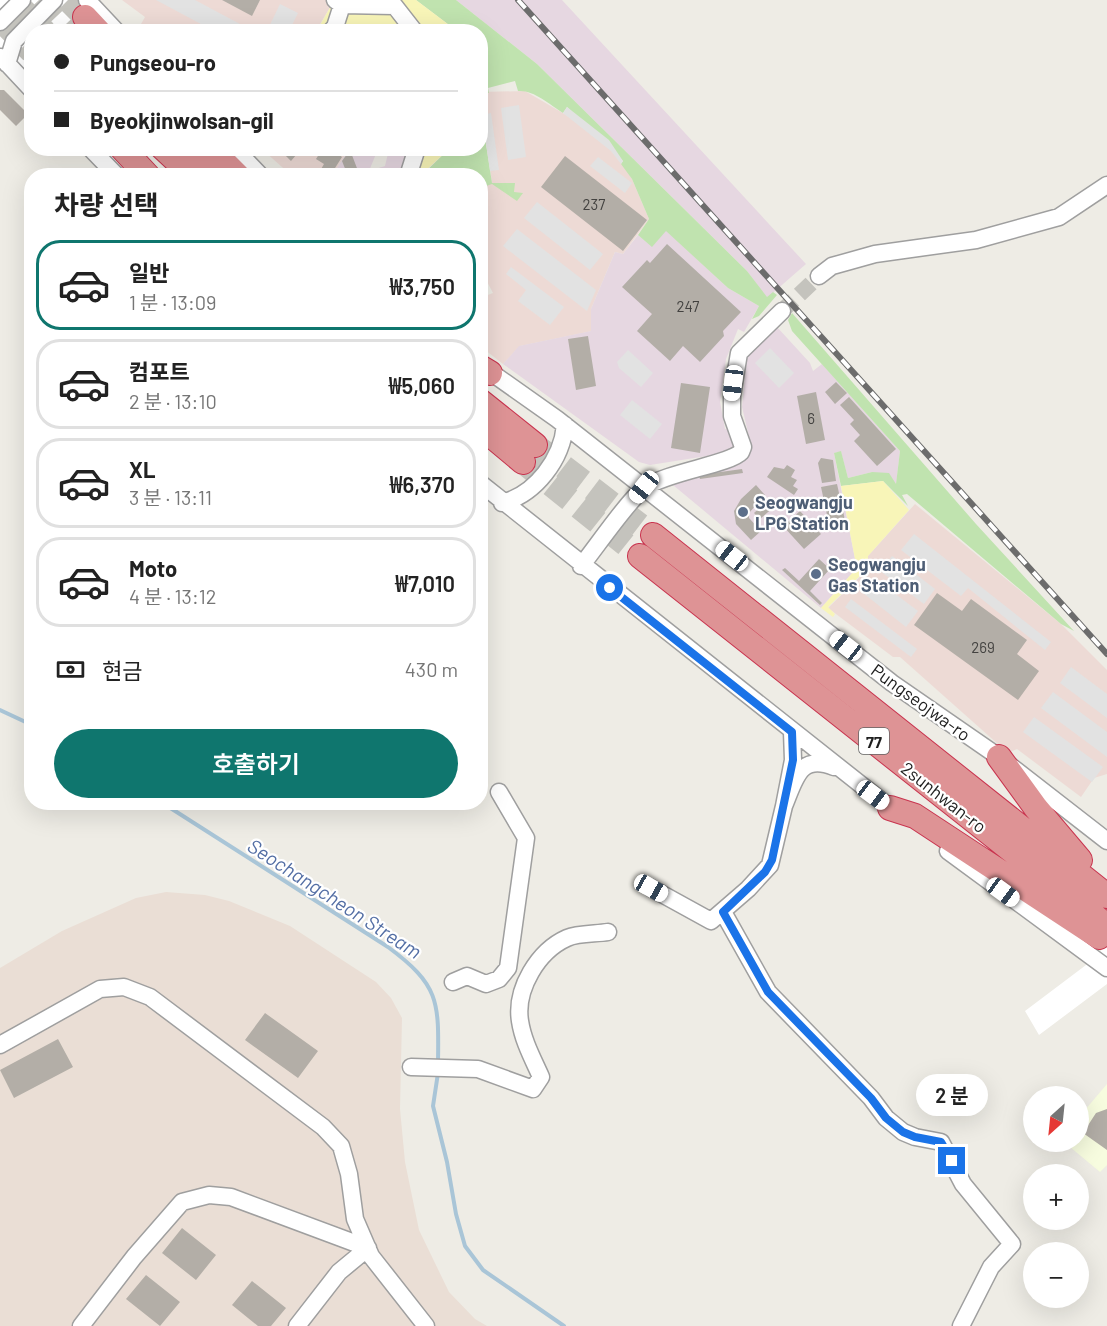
<!DOCTYPE html>
<html lang="ko">
<meta charset="utf-8">
<style>
:root{--surface:#fff;--page:#f6f6f6;--text:#222;--muted:#767676;--line:#e0e0e0;--accent:#0f766e}
body{margin:0;font-family:Barlow,"Noto Sans KR",sans-serif;background:var(--page);color:var(--text);height:100vh;display:flex;flex-direction:column;font-size:22px;white-space:nowrap}
*{box-sizing:border-box;margin:0}
p{font-size:20px;color:var(--muted)}
.icon{flex:none;width:33px;height:33px;fill:none;stroke:currentColor;stroke-width:2;stroke-linecap:round;stroke-linejoin:round}
.map{position:relative;flex:1;overflow:hidden}
.side{position:absolute;left:24px;top:168px;width:464px;height:642px;display:flex;flex-direction:column;background:var(--surface);border-radius:24px;box-shadow:0 6px 24px #0002}
.side>*{flex:none}
.banner{position:absolute;left:24px;top:24px;width:464px;height:132px;border-radius:24px;box-shadow:0 6px 24px #0002;display:grid;align-content:center;height:132px;padding:0 30px;background:var(--surface)}
.needle{width:39px;rotate:207deg}
.buttons{position:absolute;left:1023px;top:1086px;display:grid;gap:12px}
.buttons a{display:grid;place-items:center;width:66px;height:66px;border-radius:50%;background:var(--surface);box-shadow:0 6px 24px #0002;font-size:30px}
.end{position:absolute;width:27px;height:27px;margin:-14px;border:8px solid #1a73e8;background:#fff;box-shadow:0 0 0 3px #fff}
.from{border-radius:50%}
.bubble{position:absolute;height:42px;border-radius:21px;background:var(--surface);box-shadow:0 6px 24px #0002;font-size:20px;font-weight:600;line-height:42px;text-align:center}
.car{position:absolute;width:18px;height:36px;margin:-18px -9px;border-radius:8px;box-shadow:0 0 4px 2px #0007;background:linear-gradient(#fff 24%,#345 0 40%,#fff 0 76%,#345 0 86%,#fff 0)}
.banner b{display:flex;align-items:center;gap:21px;height:57px;font-size:22px}
.banner b+b{border-top:2px solid var(--line)}
.banner i{width:15px;height:15px;background:var(--text)}
ul{padding:0;list-style:none}
li{display:flex;align-items:center;gap:18px;height:90px;margin:0 12px 9px;padding:0 18px;border:3px solid var(--line);border-radius:24px}
li div{flex:1}
li b{display:block;font-size:22px}
li em{font-style:normal;font-weight:600}
li.on{border-color:var(--accent)}
li>.icon{width:54px;height:54px;stroke-width:1.5}
h2{padding:0 30px;font-size:27px;line-height:72px}
.pay{display:flex;align-items:center;gap:15px;height:66px;padding:0 30px;font-size:22px}
.pay p{margin-inline-start:auto}
.action{display:flex;gap:12px;margin-top:auto;padding:12px 30px}
.action a{flex:1;height:69px;border-radius:36px;background:var(--accent);color:#fff;font-size:24px;font-weight:600;line-height:69px;text-align:center}
.map>svg:first-child{display:block}
</style>
<div class="map">
<svg width="1107" height="1326" viewBox="0 0 1107 1326">
<rect width="100%" height="100%" fill="#eeece5"/>
<path fill="#eddad5" d="M122 0H326L332 4 316 31 149 32 141 24 145 17Z
M525 91 609 140 632 179 649 219 623 254 615 252 591 309 592 331 520 346 503 364 480 346V298L493 293 480 268V252L483 245 480 243V188L492 183 480 92Z
M266 148 349 149 332 176 291 175 264 151Z
M915 504 1061 624 1107 670V774L1094 778 1081 797 1017 749 1008 753 900 657H893L828 608 868 569V556Z"/>
<path fill="#e6d7e1" d="M456 0H562L806 264 767 298 747 271 537 64Z
M349 149H378L369 171 385 166 389 149H408L403 164 409 175 332 176Z
M666 230 728 288 759 306 744 332 738 329 726 359 720 402 725 429 732 430 735 438 734 448 726 453 650 465 639 462 503 364 519 346 591 331V309L615 252 623 254 638 235 652 246Z
M777 327 810 363 813 371 822 364 900 451 896 485 872 472 848 478 841 452 834 453 855 559 854 571 821 608 673 485 747 458 752 449 742 407 747 356Z"/>
<path fill="#f7fcdf" d="M1107 1084V1165L1100 1172 1064 1142H1078L1079 1117Z"/>
<path fill="#eaded5" d="M166 892 205 895 229 901 290 926 376 982 391 998 402 1018 400 1109 405 1162 419 1230 449 1292 475 1319 487 1326H0V968L62 931 136 898Z"/>
<path fill="#c0e3af" d="M416 0H456L537 64 747 271 767 297 773 292 777 295 759 316 752 319 759 306 728 288 666 231 652 247 638 235 649 219 632 179 621 164 623 161 567 107 563 113C549 104 534 90 518 91L515 81 488 88 489 93 480 92 486 53 480 48V32L457 31Z
M480 106 492 183H515L514 192 523 193 517 201 492 184 480 188V176H421L449 149 480 148Z
M792 313 976 524 1074 631 1061 624 907 494 902 495 908 506 883 481 841 486 834 453 841 451 848 478 872 472 889 473 896 484 900 451 792 331 788 320Z"/>
<path fill="#f8f5b8" d="M326 0H416L457 31 316 32 332 4Z
M408 149H449L421 175 405 174 403 164Z
M883 481 909 510 868 556V568L828 607 835 614 833 617 821 608 854 571 855 559 841 486Z"/>
<path fill="#e2e2e2" d="M156 0H195L253 31H214Z
M280 4 298 13 289 31H267Z
M519 105 526 157 508 160 501 108Z
M567 107 609 140 623 161 621 164 611 151 563 113Z
M491 113 499 170 490 171 482 115Z
M598 157 632 183 625 193 590 166Z
M537 202 603 254 590 270 524 218Z
M517 229 596 290 587 311 503 246Z
M511 267 564 307 550 325 518 301 526 290 506 274Z
M770 348 794 373 779 388 755 363Z
M628 350 653 373 641 387 619 368 617 362Z
M632 400 662 424 650 439 620 415Z
M914 534 1051 642 1045 650 968 588 961 596 901 550Z
M892 556 935 589 924 604 880 571Z
M874 578 918 611 906 627 863 593Z
M851 599 917 649 911 657 845 607Z
M1071 667 1107 694V718L1060 683Z
M1053 692 1107 732V757L1041 708Z
M1034 717 1103 767 1092 782 1023 732Z"/>
<path fill="#fff" d="M0 0H87L95 8 70 31 32 32 31 69 21 79 0 56Z
M1107 944V984L1039 1035 1025 1011 1090 962Z"/>
<g fill="none" stroke-linecap="round" stroke-linejoin="round">
<path stroke="#a9c5d7" stroke-width="4" d="M0 710 32 725
M161 802 388 947C439 985 439 1000 438 1063
M438 1073 433 1106 447 1162 456 1214 465 1246 483 1270 564 1326"/>
</g>
<path fill="#b3aea7" d="M222 0H260L252 16Z
M0 90H4L28 114 16 126 0 110Z
M278 148H302L291 161Z
M323 148H330L342 157 330 176H317L324 164 316 159Z
M350 150 360 176H348L342 161Z
M565 156 647 220 623 251 541 187Z
M667 244 741 312 723 331 724 336 700 362 683 346 670 361 637 331 652 314 622 287 647 260 650 263Z
M588 336 596 386 576 390 568 339Z
M836 382 847 393 835 404 825 392Z
M681 383 710 387 700 453 671 448Z
M816 392 825 440 806 444 797 396Z
M849 397 896 449 877 466 854 441 860 435 850 424 854 420 840 405Z
M821 458 833 460 836 481 822 483 818 463Z
M787 465 795 470 791 477 797 480 793 486 798 489 794 495 767 477 774 467 784 469Z
M742 469 743 473 700 479 699 475Z
M837 484 845 520 829 524 821 487Z
M756 485 765 495 749 513V518L761 531 751 540 736 524 734 511 741 499Z
M769 499 775 506 760 519 754 513Z
M800 511 821 534 804 549 783 526Z
M819 559 830 569 810 591 822 603 820 605 782 570 785 568 799 581Z
M937 593 962 611 971 599 1027 640 1017 654 1039 671 1018 700 914 625Z
M265 1013 318 1051 298 1078 245 1040Z
M58 1039 73 1067 14 1098 0 1070Z
M1107 1109V1150L1083 1133 1096 1113Z
M182 1228 216 1255 196 1280 162 1253Z
M146 1275 180 1302 160 1326 126 1299Z
M252 1281 286 1308 271 1326H258L232 1305Z"/>
<g fill="none" stroke-linecap="round" stroke-linejoin="round">
<path stroke="#c4c3bd" stroke-width="16" stroke-dasharray="16 8" stroke-linecap="butt" d="M782 311 819 276"/>
<path stroke="#c4c3bd" stroke-width="24" stroke-dasharray="24 12" stroke-linecap="butt" d="M13 0 45 32
M39 0 69 32
M68 0 85 17
M0 19 32 52
M535 445 653 535
M523 462 640 556"/>
<g stroke="#9f9f9f" stroke-width="19">
<path id="minor" d="M87 0 117 32
M390 0 415 32
M342 5 394 6
M0 22 22 0
M330 32 335 27 342 5 335 0
M1 57 32 90
M7 64 14 41 54 0
M90 148 117 176
M234 148 261 176
M410 170 417 148
M819 276 832 266 875 254 976 240 1059 217 1107 185
M482 366 557 419 892 683 999 757 1107 841
M480 483 898 814
M502 503C536 494 562 459 565 425
M581 566C595 549 631 496 646 487 668 472 730 464 741 452L743 447 732 416V396L739 353 782 311
M792 732 793 760 784 806C795 780 799 753 834 767
M948 851 1107 968
M651 888 711 921 748 889 770 865 784 806
M723 912 768 992 871 1098 886 1118 903 1132 915 1137 941 1142 963 1184 1012 1244 991 1267 961 1326
M453 982 467 976 486 984 499 979 508 968 526 838 499 792
M0 1045 100 989 124 987 150 997 323 1127 341 1146 349 1174 355 1219 371 1256 426 1326
M411 1067 478 1069 533 1089 541 1077C533 1059 523 1041 520 1021 515 989 538 951 567 938 578 933 596 934 608 932
M81 1326 134 1257 182 1202 209 1195 231 1197 368 1248
M297 1326 339 1272 368 1248"/>
</g>
<g stroke="#c9344f" stroke-width="26">
<path id="highway" d="M85 17 99 32
M122 148 148 176
M163 148 193 176
M187 148 215 176
M210 148 238 176
M480 367 490 373
M480 401 535 445
M480 426 523 462
M653 535 1107 896
M640 556 1107 926
M999 757 1036 808 1080 860
M890 808 915 816 1099 937"/>
</g>
<use href="#minor" stroke="#fff" stroke-width="16"/>
<use href="#highway" stroke="#de9395" stroke-width="24"/>
<g stroke="#6c6c6c" stroke-width="6">
<path id="rail" d="M518 0 1107 654"/>
</g>
<use href="#rail" stroke="#fff" stroke-width="4" stroke-dasharray="11" stroke-linecap="butt"/>
</g>
<g fill="none" stroke-linecap="round" stroke-linejoin="round">
<path stroke="#1a73e8" stroke-width="8" d="M610 588 792 732 793 760 772 860 765 872 723 912 768 992 871 1098 886 1118 903 1132 915 1137 941 1142 952 1161"/>
</g>
<g fill="#5c6f8a" stroke="#fff" stroke-width="2">
<circle cx="743" cy="512" r="6"/>
<circle cx="816" cy="574" r="6"/>
</g>
<g text-anchor="middle" dominant-baseline="central" stroke-width="4.5" stroke-linejoin="round" paint-order="stroke">
<g font-size="15" fill="#434240">
<text x="594" y="204">237</text>
<text x="688" y="306">247</text>
<text x="811" y="418">6</text>
<text x="983" y="647">269</text>
</g>
<rect fill="#fff" stroke="#626262" stroke-width="1.5" x="859" y="728" width="30" height="26" rx="4.5"/>
<g font-size="16" font-weight="bold" fill="#1e1e1e">
<text x="874" y="741">77</text>
</g>
<g font-size="18" font-weight="bold" fill="#4e5e75" stroke="#fff" text-anchor="start">
<text x="755" y="502">Seogwangju<tspan x="755" dy="21">LPG Station</tspan></text>
<text x="828" y="564">Seogwangju<tspan x="828" dy="21">Gas Station</tspan></text>
</g>
<g font-size="18" fill="#1e1e1e" stroke="#fff">
<text transform="translate(921 702) rotate(36)">Pungseojwa-ro</text>
<text transform="translate(944 797) rotate(38)">2sunhwan-ro</text>
</g>
<g font-size="20" font-style="italic" fill="#536ea4" stroke="#fff">
<text transform="translate(335 898) rotate(33)">Seochangcheon Stream</text>
</g>
</g>
</svg>
<div class="buttons">
<a><svg class="needle" viewBox="-14 -14 28 28"><path d="M0-13l5 13h-10z" fill="#e53935"/><path d="M0 13l5-13h-10z" fill="#767676"/></svg></a>
<a>+</a>
<a>−</a>
</div>
<i class="end from" style="left:610px;top:588px"></i>
<i class="end" style="left:952px;top:1161px"></i>
<div class="bubble" style="left:916px;top:1074px;width:72px">2 분</div>
<i class="car" style="left:733px;top:383px;rotate:187deg"></i>
<i class="car" style="left:644px;top:487px;rotate:219deg"></i>
<i class="car" style="left:732px;top:556px;rotate:308deg"></i>
<i class="car" style="left:846px;top:646px;rotate:308deg"></i>
<i class="car" style="left:873px;top:795px;rotate:127deg"></i>
<i class="car" style="left:651px;top:888px;rotate:119deg"></i>
<i class="car" style="left:1003px;top:892px;rotate:126deg"></i>
<div class="banner">
<b><i class="from"></i>Pungseou-ro</b>
<b><i></i>Byeokjinwolsan-gil</b>
</div>
<section class="side">
<h2>차량 선택</h2>
<ul>
<li class="on"><svg class="icon" aria-label="car" viewBox="0 0 24 24"><path d="M5 17H2v-5l4-1 3-4h7l3 4 3 1v5h-3M9 17h6M6 11h13"/><circle cx="7" cy="17" r="2"/><circle cx="17" cy="17" r="2"/></svg><div><b>일반</b><p>1 분 · 13:09</p></div><em>₩3,750</em></li>
<li><svg class="icon" aria-label="car" viewBox="0 0 24 24"><path d="M5 17H2v-5l4-1 3-4h7l3 4 3 1v5h-3M9 17h6M6 11h13"/><circle cx="7" cy="17" r="2"/><circle cx="17" cy="17" r="2"/></svg><div><b>컴포트</b><p>2 분 · 13:10</p></div><em>₩5,060</em></li>
<li><svg class="icon" aria-label="car" viewBox="0 0 24 24"><path d="M5 17H2v-5l4-1 3-4h7l3 4 3 1v5h-3M9 17h6M6 11h13"/><circle cx="7" cy="17" r="2"/><circle cx="17" cy="17" r="2"/></svg><div><b>XL</b><p>3 분 · 13:11</p></div><em>₩6,370</em></li>
<li><svg class="icon" aria-label="car" viewBox="0 0 24 24"><path d="M5 17H2v-5l4-1 3-4h7l3 4 3 1v5h-3M9 17h6M6 11h13"/><circle cx="7" cy="17" r="2"/><circle cx="17" cy="17" r="2"/></svg><div><b>Moto</b><p>4 분 · 13:12</p></div><em>₩7,010</em></li>
</ul>
<div class="pay"><svg class="icon" aria-label="cash" viewBox="0 0 24 24"><path d="M3 7h18v10H3z"/><circle cx="12" cy="12" r="2"/></svg>현금<p>430 m</p></div>
<div class="action"><a>호출하기</a></div>
</section>
</div>
